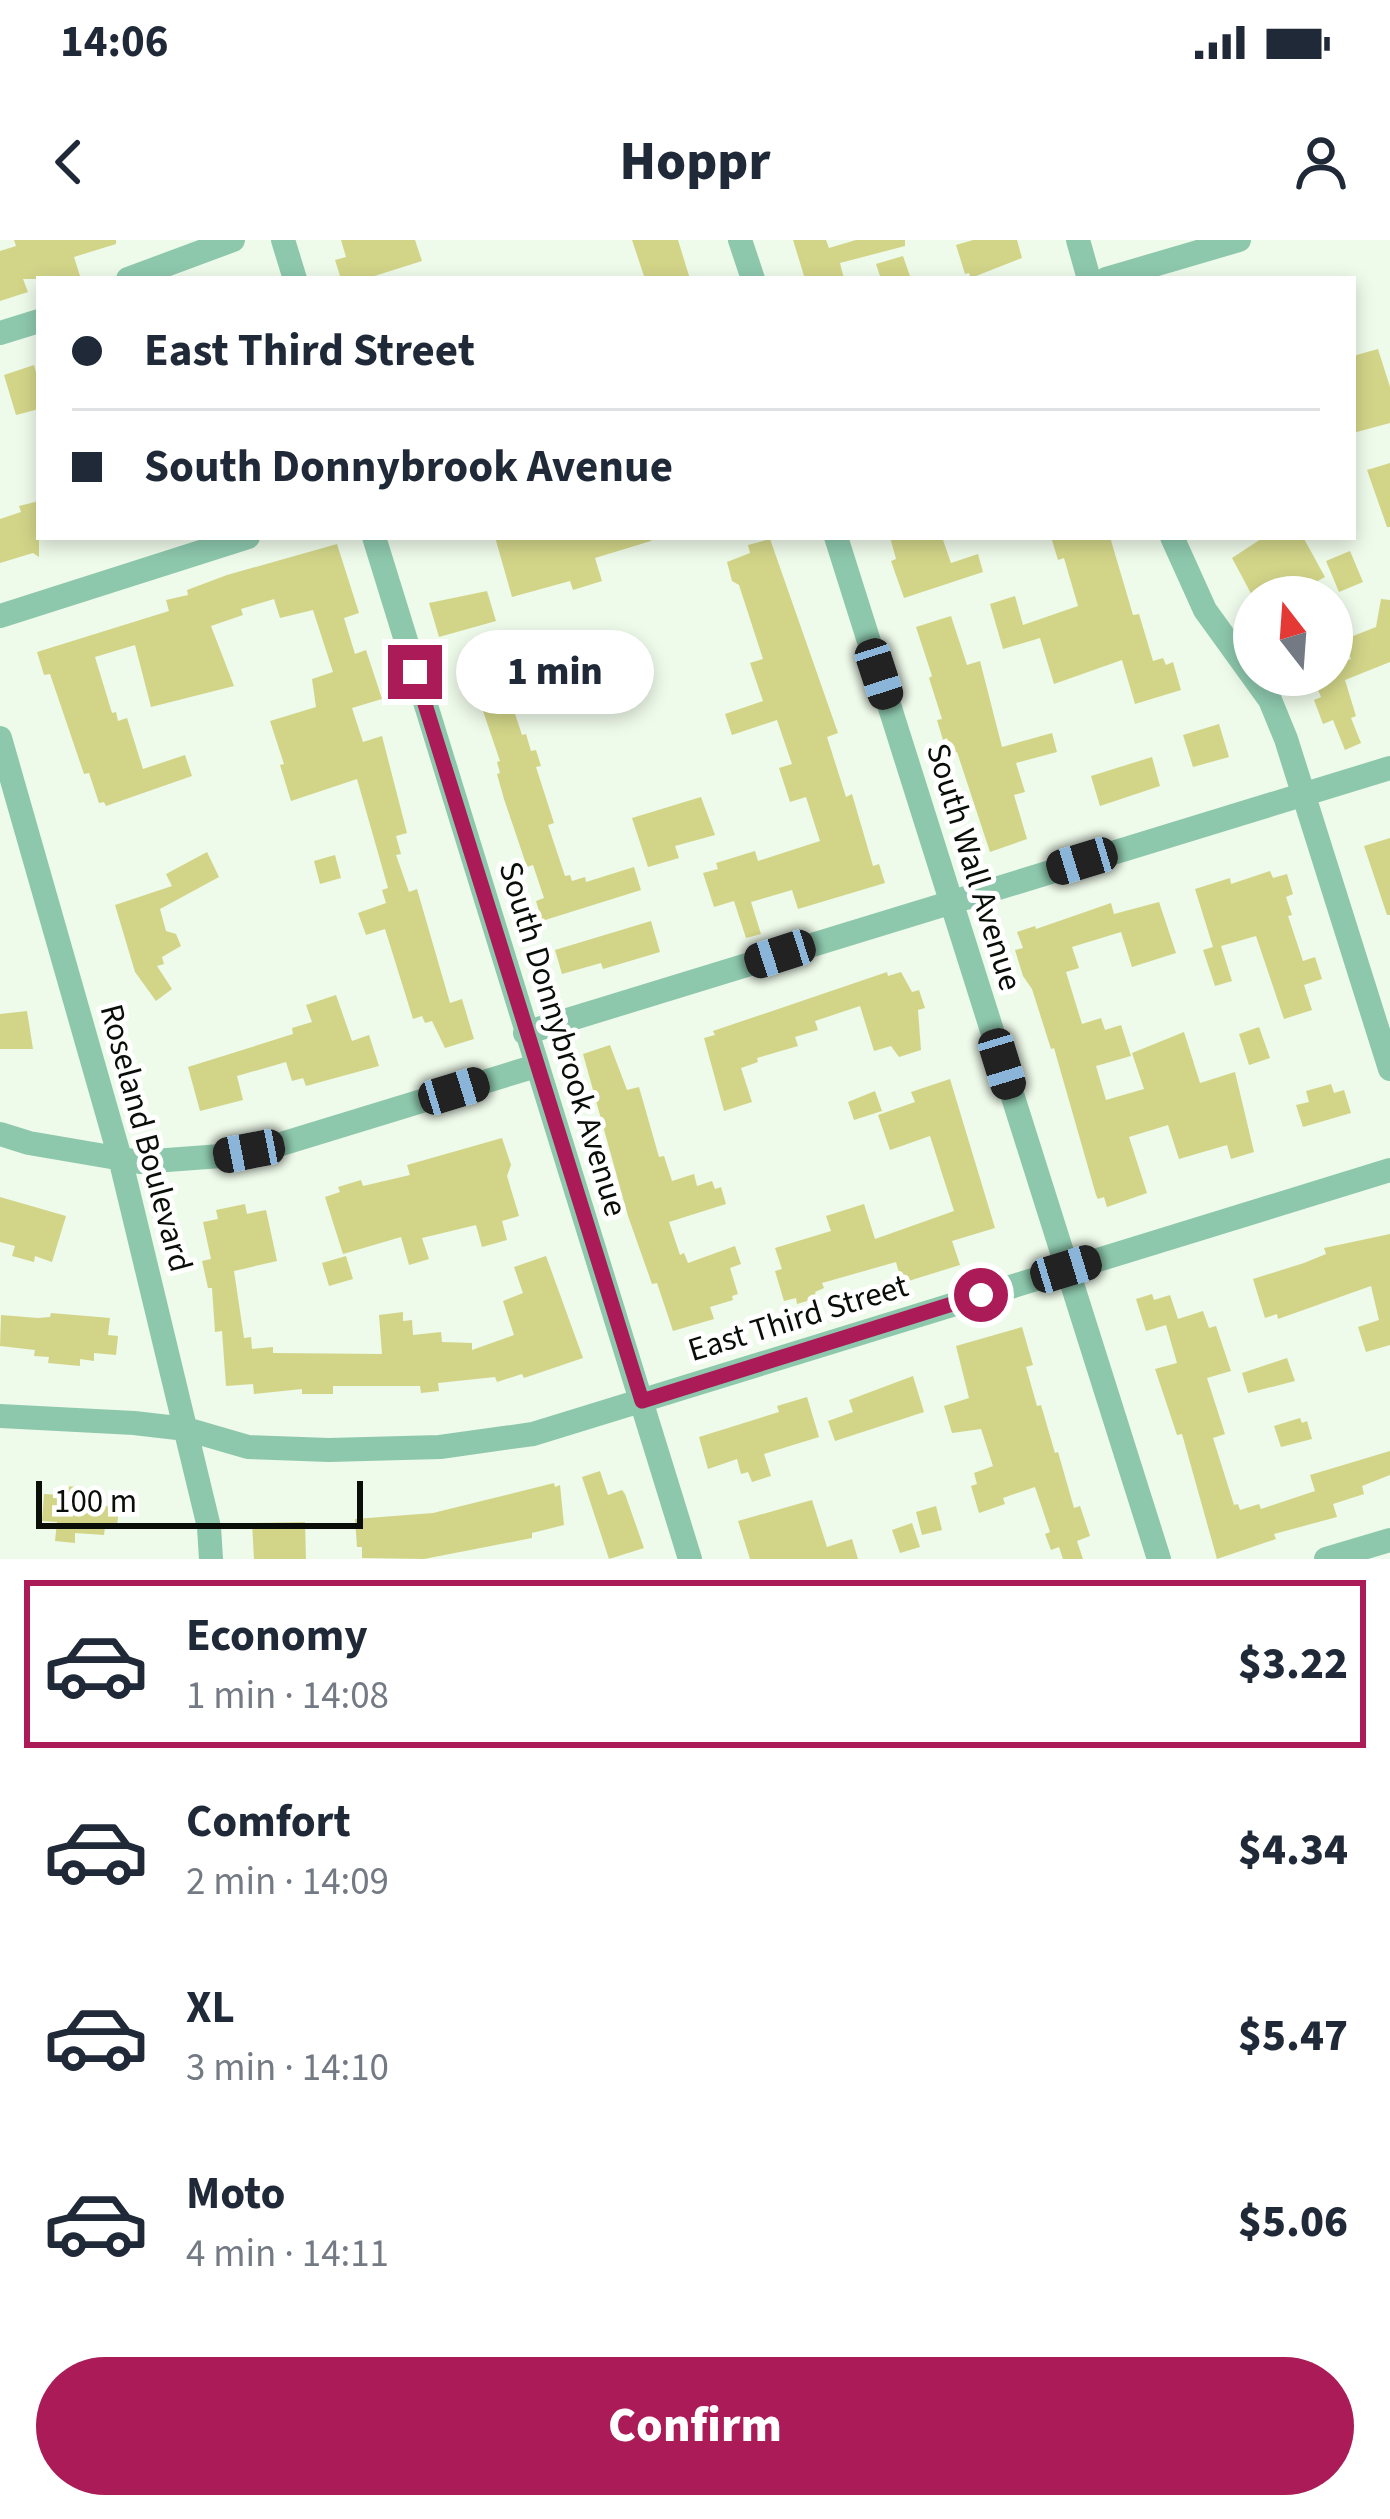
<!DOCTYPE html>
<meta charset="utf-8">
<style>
:root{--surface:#fff;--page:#f6f6f7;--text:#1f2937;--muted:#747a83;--line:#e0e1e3;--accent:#aa1b57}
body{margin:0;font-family:"Source Sans 3",sans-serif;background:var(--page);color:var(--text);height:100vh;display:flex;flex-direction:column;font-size:45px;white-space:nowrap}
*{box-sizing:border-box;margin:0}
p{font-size:39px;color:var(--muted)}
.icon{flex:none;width:66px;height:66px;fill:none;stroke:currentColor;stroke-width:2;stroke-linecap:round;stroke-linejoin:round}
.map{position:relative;height:1319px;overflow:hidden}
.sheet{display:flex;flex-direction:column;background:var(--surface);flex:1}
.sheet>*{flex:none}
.banner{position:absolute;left:36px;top:36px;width:1320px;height:264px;border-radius:0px;box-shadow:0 6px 18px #0003;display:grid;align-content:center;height:264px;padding:0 36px;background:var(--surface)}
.needle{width:78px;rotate:343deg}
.buttons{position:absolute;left:1233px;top:336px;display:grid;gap:24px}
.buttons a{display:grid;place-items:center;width:120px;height:120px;border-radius:50%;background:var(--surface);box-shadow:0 6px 18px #0003;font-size:60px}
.scale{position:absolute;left:36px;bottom:30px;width:327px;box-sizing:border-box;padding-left:12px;border:6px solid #0a0e09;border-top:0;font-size:33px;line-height:42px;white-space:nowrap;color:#0a0e09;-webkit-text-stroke:9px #fff;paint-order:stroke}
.end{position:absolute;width:54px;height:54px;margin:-27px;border:15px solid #aa1b57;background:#fff;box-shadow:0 0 0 6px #fff}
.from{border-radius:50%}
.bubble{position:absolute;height:84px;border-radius:42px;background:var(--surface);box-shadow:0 6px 18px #0003;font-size:39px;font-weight:800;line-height:84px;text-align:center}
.car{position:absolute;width:36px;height:72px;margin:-36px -18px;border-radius:15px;box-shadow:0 0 9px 3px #0007;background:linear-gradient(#222 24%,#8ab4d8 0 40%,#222 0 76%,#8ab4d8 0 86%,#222 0)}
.banner b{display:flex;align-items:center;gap:42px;height:114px;font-size:45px}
.banner b+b{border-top:3px solid var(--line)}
.banner i{width:30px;height:30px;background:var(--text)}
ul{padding:21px 0 0;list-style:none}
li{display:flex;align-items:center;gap:36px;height:168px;margin:0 24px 18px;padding:0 12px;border:6px solid transparent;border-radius:0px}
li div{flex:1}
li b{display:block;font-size:45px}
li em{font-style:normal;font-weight:800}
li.current{border-color:var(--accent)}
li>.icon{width:108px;height:108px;stroke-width:1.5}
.action{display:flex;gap:24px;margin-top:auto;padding:24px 36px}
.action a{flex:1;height:138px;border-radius:72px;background:var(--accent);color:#fff;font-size:48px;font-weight:800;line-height:138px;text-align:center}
.status{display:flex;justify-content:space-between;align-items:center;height:84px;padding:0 60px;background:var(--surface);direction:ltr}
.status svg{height:33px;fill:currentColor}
header{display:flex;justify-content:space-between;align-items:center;height:156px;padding:0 36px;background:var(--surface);font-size:54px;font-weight:800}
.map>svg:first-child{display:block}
</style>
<div class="status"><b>14:06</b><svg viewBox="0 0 49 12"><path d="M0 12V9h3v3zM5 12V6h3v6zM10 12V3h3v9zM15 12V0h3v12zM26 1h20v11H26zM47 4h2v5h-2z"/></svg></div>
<header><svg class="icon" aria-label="back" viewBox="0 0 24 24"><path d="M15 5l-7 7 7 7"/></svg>Hoppr<svg class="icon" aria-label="person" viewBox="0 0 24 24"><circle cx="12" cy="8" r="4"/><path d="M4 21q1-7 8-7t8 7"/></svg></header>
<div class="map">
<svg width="1390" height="1319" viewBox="0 0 1390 1319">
<rect width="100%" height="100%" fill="#eefaea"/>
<path fill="#d2d588" d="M14 0H116V4L74 17 81 39H23L28 52 0 61V11L16 6Z
M341 0H415L422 21 365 39H341L335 20 346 17Z
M632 0H678L690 39H645Z
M793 0H826L829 8 856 0H905V6L840 23 844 39H805Z
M973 0H1017L1022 18 971 38 969 33 965 34 956 5Z
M903 16 911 39H881L876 24Z
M1378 109 1390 147V183L1353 193V116Z
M34 125 39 143V169L16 175 4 135Z
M1390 223V287H1387L1367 230Z
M39 261V317L33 313 0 323V279L21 272 19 266Z
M495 297H650L651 301 595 318 602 341 573 350 570 341 512 357Z
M890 297H942L951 323 978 314 983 332 904 358 891 321 896 319Z
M1051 297H1110L1133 375 1139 374 1153 421 1163 418 1166 425 1173 422 1181 450 1135 464 1122 420 1054 444 1040 398 1003 409 990 364 1015 356 1023 385 1078 366 1064 318 1058 320Z
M1264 297H1303L1325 337 1288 357 1254 359 1232 318Z
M770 299 838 493 827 497 846 557 852 554 873 626 879 624 885 643 798 669 792 650 751 662 761 694 746 698 734 661 714 667 703 633 718 629 716 623 755 611 758 621 820 601 806 557 790 562 779 528 792 524 777 480 732 495 725 474 763 461 750 423 763 419 739 345 732 341 727 322 750 313 748 305Z
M337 304 359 373 344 378 355 414 366 410 382 459 352 468 363 502 382 496 407 593 396 596 401 614 396 615 409 652 417 649 450 763 462 759 474 799 445 808 432 781 425 783 422 776 413 779 385 689 366 695 358 673 386 663 382 650 388 648 357 539 291 561 280 525 284 524 270 481 316 467 312 439 333 432 313 370 280 378 274 359 241 369 243 375 211 386 234 446 151 467 135 405 95 417 112 473 116 472 118 481 127 478 143 529 185 515 192 536 106 566 104 562 99 563 89 533 84 534 50 434 44 435 37 412 169 371 166 360 188 355 187 350 227 335Z
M1350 311 1363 342 1339 352 1326 321Z
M487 351 496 381 439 397 429 363Z
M1381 359 1390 360V422L1345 440 1356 476 1351 478 1361 503 1345 510 1333 480 1323 484 1314 460 1321 457 1312 435H1332V426L1351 419 1343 400 1376 387Z
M951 376 967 425 980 421 1002 507 1052 493 1057 512 1016 523 1025 552 1014 555 1027 599 990 612 957 512 952 514 947 498 943 500 937 480 942 479 929 438 932 436 916 387Z
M498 422 522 495 526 494 531 511 536 510 541 526 536 527 554 583 548 585 565 636 570 635 572 641 585 637 586 642 634 627 641 650 542 681 536 661 544 658 533 625 527 627 504 559 497 534 500 533 497 522 500 521 469 430Z
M1219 484 1229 517 1193 527 1183 495Z
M1152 517 1160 546 1100 566 1091 536Z
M701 557 715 595 675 606 679 618 648 627 632 578Z
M1390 598V675H1387L1364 606Z
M207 612 219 637 160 669 166 691 176 694 181 706 162 717 164 724 157 726 172 749 156 761 135 732 115 665 172 646 166 634Z
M335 615 341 638 320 644 314 621Z
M1270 631 1273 638 1287 634 1293 654 1286 657 1292 675 1288 676 1303 721 1315 717 1322 739 1304 745 1312 770 1284 779 1256 696 1221 706 1232 741 1215 746 1203 710 1213 707 1195 649 1230 638 1231 644Z
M1159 662 1176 713 1132 727 1121 692 1072 707 1079 728 1066 732 1082 784 1101 778 1105 790 1121 785 1131 816 1096 826 1106 860 1144 849 1132 813 1184 792 1200 843 1235 832 1254 912 1231 919 1227 905 1179 919 1168 885 1129 897 1147 953 1107 967 1104 957 1098 959 1096 955 1054 808 1051 809 1032 749 1023 736 1015 710 1023 708 1017 692 1035 686 1036 689 1111 663 1114 674Z
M651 681 660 712 603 729 601 723 562 734 555 710Z
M887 732 888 736 901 732 912 752 919 750 925 768 918 770 921 810 899 817 891 806 874 811 860 766 815 781 818 790 795 797 798 806 757 818 758 822 741 828 752 862 724 871 704 798 715 795 713 791Z
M336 755 352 801 369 795 379 826 306 846 303 838 292 841 286 822 237 836 243 860 200 871 188 827 293 794 292 788 312 782 306 765Z
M27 771 33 809H0V774Z
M1259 787 1270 818 1249 825 1239 794Z
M610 805 627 850 639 847 659 917 664 916 672 941 694 934 697 946 712 941 715 949 721 947 726 964 669 982 680 1015 684 1013 688 1023 735 1006 741 1024 730 1028 738 1054 732 1056 733 1060 710 1067 714 1079 673 1091 657 1043 652 1044 628 976 583 814Z
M950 839 995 988 952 1001 960 1025 902 1043 896 1022 822 1043 824 1048 815 1052 817 1058 797 1064 796 1058 784 1061 775 1031 782 1029 775 1008 831 991 826 976 864 964 875 999 954 971 930 896 890 910 878 875 915 862 911 852Z
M1331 844 1334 853 1344 850 1351 873 1303 887 1296 865 1309 862 1306 851Z
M875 851 882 871 854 880 848 862Z
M502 898 511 925 507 936 519 976 502 981 507 1000 482 1007 476 985 422 998 429 1019 409 1025 401 997 343 1014 325 957 340 952 338 947 361 940 363 946 410 935 407 925Z
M0 957 66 976 52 1022 35 1016 34 1022 12 1016 15 1006 0 1002Z
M245 964 247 974 266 970 277 1021 234 1031 244 1098 251 1097 252 1109 273 1107V1113L382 1114 379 1075 403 1072V1081L412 1080 413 1095 441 1092 442 1102 472 1103V1110L514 1095 503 1061 523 1053 514 1027 546 1016 583 1118 524 1138 522 1134 497 1142 495 1137 438 1143 439 1151 421 1153 420 1146H333V1154H302V1149L254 1154 253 1144 226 1146 222 1091 215 1092 212 1048H208L202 1021 211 1019 203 982 218 979 216 970Z
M1390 994V1105L1366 1112 1358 1087 1379 1080 1371 1046 1278 1079 1277 1074 1265 1078 1253 1039 1304 1023 1326 1014 1324 1008Z
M346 1016 353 1039 329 1046 322 1023Z
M1152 1054 1154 1060 1170 1055 1178 1079 1203 1071 1209 1088 1216 1086 1231 1131 1207 1138 1225 1194 1213 1198 1234 1265 1238 1264 1240 1270 1259 1264 1261 1269 1315 1251 1310 1235 1390 1211V1235L1362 1246 1364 1254 1333 1264 1337 1277 1274 1294 1276 1299 1217 1319 1182 1194 1177 1195 1155 1129 1177 1123 1166 1085 1146 1091 1136 1059Z
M51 1073 110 1078 108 1095 118 1096 116 1115 94 1113V1121L80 1119V1126L48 1123 49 1117 34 1116 35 1110 0 1106 1 1075 38 1078 50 1077Z
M1022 1087 1033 1125 1026 1127 1037 1166 1041 1165 1055 1213 1058 1212 1074 1268 1080 1266 1090 1296 1077 1301 1083 1319H1063L1059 1307 1051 1310 1045 1294 1050 1292 1035 1247 1003 1258 1005 1264 979 1273 971 1246 977 1244 974 1233 993 1226 981 1189 952 1193 944 1166 969 1158 956 1106Z
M1287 1118 1295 1141 1248 1153 1242 1133Z
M913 1136 924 1172 835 1201 828 1181 853 1172 849 1160Z
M807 1157 819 1197 764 1214 771 1236 752 1242 748 1232 741 1234 737 1219 708 1229 699 1197 779 1172 777 1166Z
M1300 1178 1302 1183 1307 1181 1312 1199 1281 1207 1274 1186Z
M600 1231 608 1255 622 1250 625 1254 644 1308 609 1319 582 1237Z
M554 1243 555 1247 560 1245 564 1285 532 1293V1298L424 1319 362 1318V1307H357L355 1279 433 1273Z
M64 1246 83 1247 82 1253H93L92 1265 119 1267 117 1287 105 1286 104 1295 75 1293V1303L55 1301 57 1282 42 1281 44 1254 63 1255Z
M812 1260 827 1307 852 1299 858 1319H750L738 1281Z
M936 1266 942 1290 922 1295 916 1272Z
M305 1282 306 1319H254L252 1283Z
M912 1283 920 1307 900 1313 892 1290Z"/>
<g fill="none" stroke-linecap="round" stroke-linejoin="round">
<path stroke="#8dc8ad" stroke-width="24" d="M283 0 295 39
M740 0 753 39
M1078 0 1089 39
M128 39 233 0
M1106 39 1239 0
M0 93 39 81
M374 297 690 1319
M836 297 1159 1319
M1172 297 1205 370 1270 460 1286 499 1390 829
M0 376 248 297
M0 498 120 918 209 1287 211 1319
M525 793 1390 528
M0 894 29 903 140 922 221 916 278 905 536 826
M0 1176 134 1183 186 1189 248 1207 329 1210 440 1207 533 1194 1390 930
M1326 1319 1390 1300"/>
</g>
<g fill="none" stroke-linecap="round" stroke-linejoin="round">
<path stroke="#aa1b57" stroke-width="15" d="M415 432 642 1161 981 1055"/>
</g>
<g text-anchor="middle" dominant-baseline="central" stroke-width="10" stroke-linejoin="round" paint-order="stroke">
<g font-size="33" fill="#0a0e09" stroke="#fff">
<text transform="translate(974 627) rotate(73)">South Wall Avenue</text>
<text transform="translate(563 799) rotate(73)">South Donnybrook Avenue</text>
<text transform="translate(146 898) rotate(75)">Roseland Boulevard</text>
<text transform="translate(798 1078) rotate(-17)">East Third Street</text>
</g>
</g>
</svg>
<div class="buttons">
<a><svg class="needle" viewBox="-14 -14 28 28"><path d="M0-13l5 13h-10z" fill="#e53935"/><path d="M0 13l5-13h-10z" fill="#747a83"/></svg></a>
</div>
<div class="scale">100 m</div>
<i class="end from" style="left:981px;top:1055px"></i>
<i class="end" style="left:415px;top:432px"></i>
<div class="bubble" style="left:456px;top:390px;width:198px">1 min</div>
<i class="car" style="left:879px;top:434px;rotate:162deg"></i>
<i class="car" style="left:1082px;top:621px;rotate:253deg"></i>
<i class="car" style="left:780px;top:714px;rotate:252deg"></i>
<i class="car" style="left:1002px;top:824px;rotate:163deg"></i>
<i class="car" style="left:454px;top:851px;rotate:73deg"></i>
<i class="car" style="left:249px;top:911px;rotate:259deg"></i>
<i class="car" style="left:1066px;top:1029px;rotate:73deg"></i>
<div class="banner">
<b><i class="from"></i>East Third Street</b>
<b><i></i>South Donnybrook Avenue</b>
</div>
</div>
<section class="sheet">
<ul>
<li class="current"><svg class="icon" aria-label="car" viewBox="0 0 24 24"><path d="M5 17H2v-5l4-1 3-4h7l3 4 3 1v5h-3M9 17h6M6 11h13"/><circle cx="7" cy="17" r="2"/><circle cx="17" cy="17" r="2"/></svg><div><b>Economy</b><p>1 min · 14:08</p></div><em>$3.22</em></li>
<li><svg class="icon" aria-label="car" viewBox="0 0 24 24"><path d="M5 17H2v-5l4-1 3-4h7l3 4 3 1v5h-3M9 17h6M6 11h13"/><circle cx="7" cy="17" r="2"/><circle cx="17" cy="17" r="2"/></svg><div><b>Comfort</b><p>2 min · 14:09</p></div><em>$4.34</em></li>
<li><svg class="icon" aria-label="car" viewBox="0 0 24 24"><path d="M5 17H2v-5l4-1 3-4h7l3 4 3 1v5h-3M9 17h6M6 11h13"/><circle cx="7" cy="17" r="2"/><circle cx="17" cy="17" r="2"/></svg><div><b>XL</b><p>3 min · 14:10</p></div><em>$5.47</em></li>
<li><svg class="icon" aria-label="car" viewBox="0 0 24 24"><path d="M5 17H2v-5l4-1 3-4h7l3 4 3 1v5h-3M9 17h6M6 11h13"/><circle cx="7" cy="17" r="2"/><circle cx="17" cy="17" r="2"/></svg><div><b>Moto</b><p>4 min · 14:11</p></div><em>$5.06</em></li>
</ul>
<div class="action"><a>Confirm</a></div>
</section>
